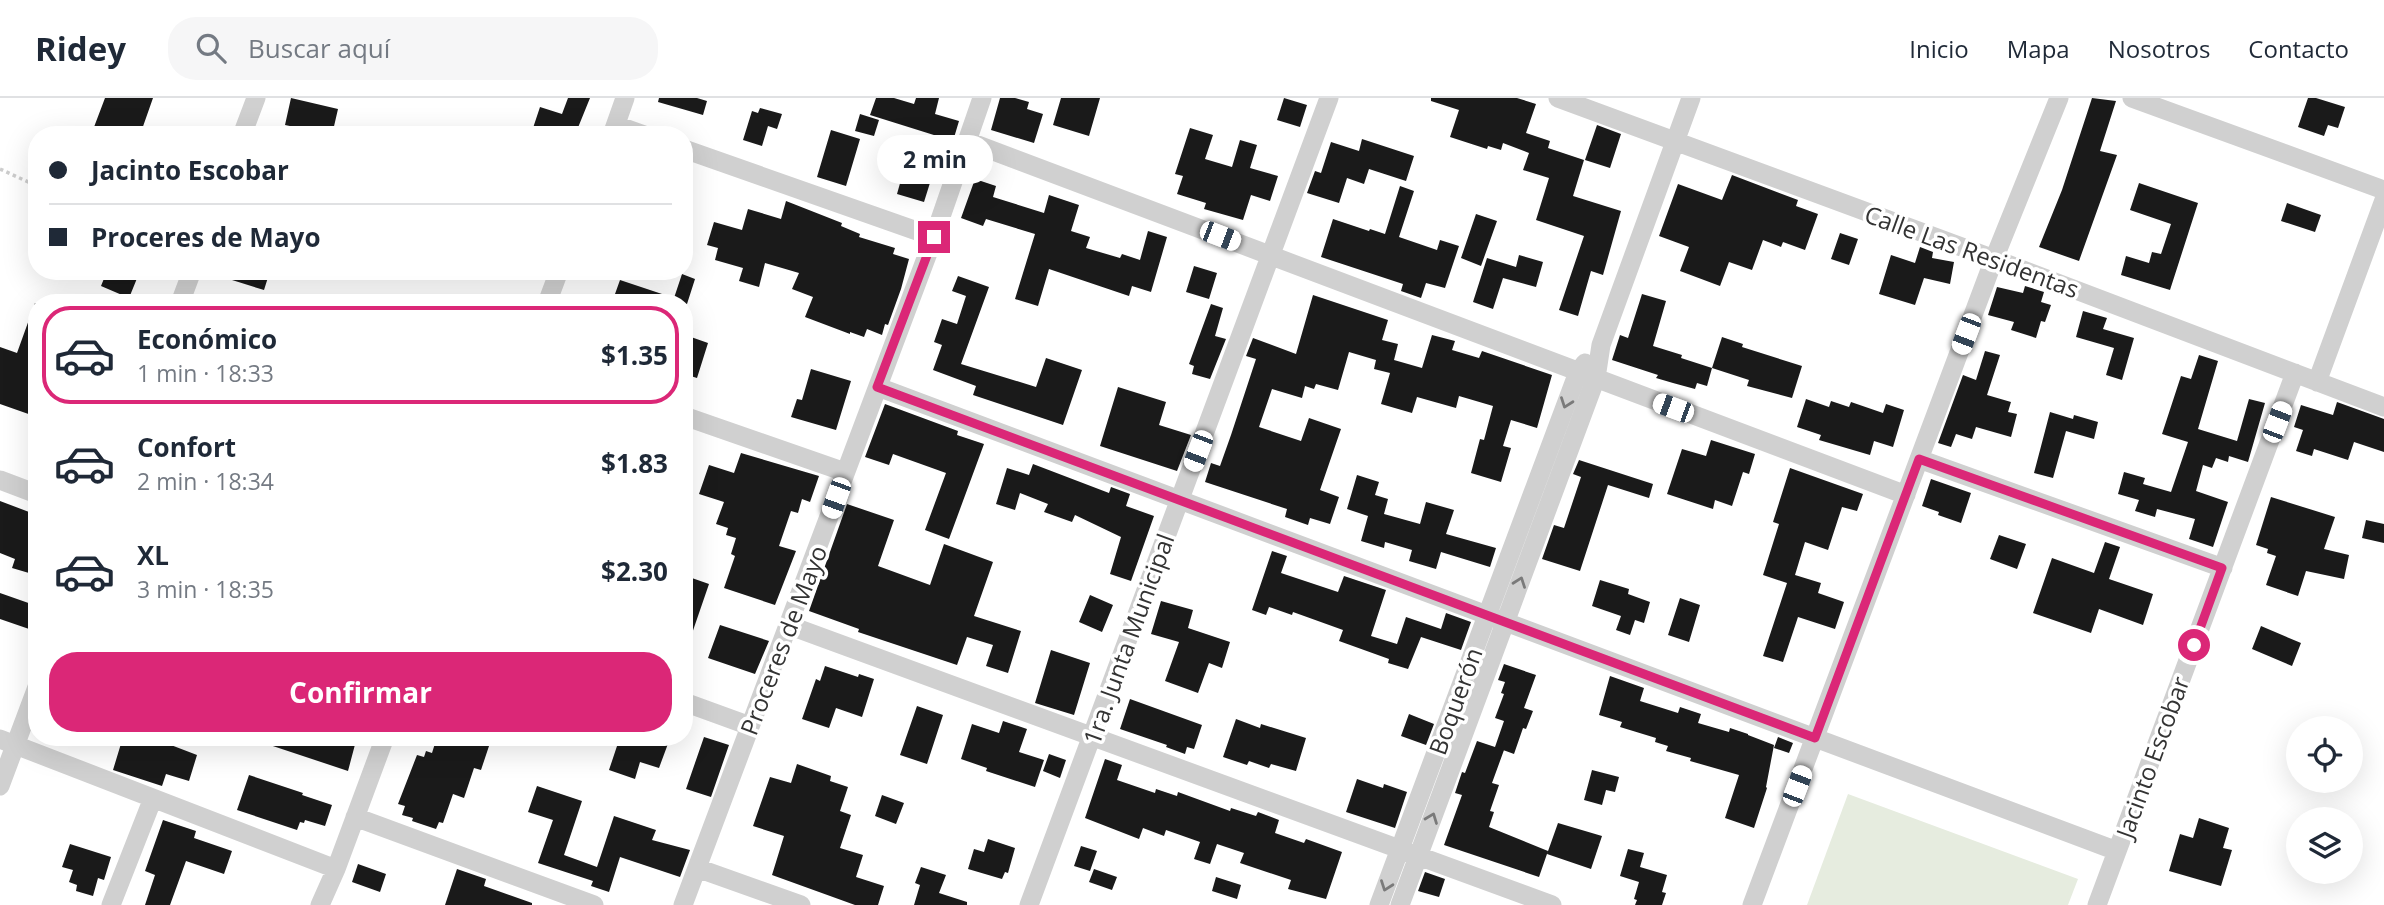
<!DOCTYPE html>
<html lang="es">
<meta charset="utf-8">
<style>
:root{--surface:#fff;--page:#f6f6f7;--text:#1f2937;--muted:#747a83;--line:#e0e1e3;--accent:#db2777}
body{margin:0;font-family:"Open Sans",sans-serif;background:var(--page);color:var(--text);height:100vh;display:flex;flex-direction:column;font-size:26px;white-space:nowrap}
*{box-sizing:border-box;margin:0}
p{font-size:23px;color:var(--muted)}
.icon{flex:none;width:38px;height:38px;fill:none;stroke:currentColor;stroke-width:2;stroke-linecap:round;stroke-linejoin:round}
.map{position:relative;flex:1;overflow:hidden}
.drawer{position:absolute;left:28px;top:196px;width:665px;height:452px;display:flex;flex-direction:column;background:var(--surface);border-radius:28px;box-shadow:0 7px 28px #0002}
.drawer>*{flex:none}
.banner{position:absolute;left:28px;top:28px;width:665px;height:154px;border-radius:28px;box-shadow:0 7px 28px #0002;display:grid;align-content:center;height:154px;padding:0 21px;background:var(--surface)}
.buttons{position:absolute;left:2286px;top:618px;display:grid;gap:14px}
.buttons a{display:grid;place-items:center;width:77px;height:77px;border-radius:50%;background:var(--surface);box-shadow:0 7px 28px #0002;font-size:35px}
.end{position:absolute;width:32px;height:32px;margin:-16px;border:9px solid #db2777;background:#fff;box-shadow:0 0 0 4px #fff}
.from{border-radius:50%}
.bubble{position:absolute;height:49px;border-radius:24px;background:var(--surface);box-shadow:0 7px 28px #0002;font-size:23px;font-weight:700;line-height:49px;text-align:center}
.car{position:absolute;width:21px;height:42px;margin:-21px -10px;border-radius:9px;box-shadow:0 0 5px 2px #0007;background:linear-gradient(#fff 24%,#345 0 40%,#fff 0 76%,#345 0 86%,#fff 0)}
.banner b{display:flex;align-items:center;gap:24px;height:66px;font-size:26px}
.banner b+b{border-top:2px solid var(--line)}
.banner i{width:18px;height:18px;background:var(--text)}
ul{padding:12px 0 0;list-style:none}
li{display:flex;align-items:center;gap:21px;height:98px;margin:0 14px 10px;padding:0 7px;border:4px solid transparent;border-radius:28px}
li div{flex:1}
li b{display:block;font-size:26px}
li em{font-style:normal;font-weight:700}
li.on{border-color:var(--accent)}
li>.icon{width:63px;height:63px;stroke-width:1.5}
.action{display:flex;gap:14px;margin-top:auto;padding:14px 21px}
.action a{flex:1;height:80px;border-radius:28px;background:var(--accent);color:#fff;font-size:28px;font-weight:700;line-height:80px;text-align:center}
header{display:flex;align-items:center;gap:42px;box-sizing:border-box;height:98px;padding:0 35px;background:var(--surface);border-bottom:2px solid var(--line)}
header strong{font-size:33px}
nav{display:flex;gap:38px;margin-inline-start:auto;font-size:24px}
.search{width:490px;height:63px;background:var(--page);display:flex;align-items:center;gap:18px;box-sizing:border-box;padding:0 24px;border-radius:28px;color:var(--muted);font-size:26px}
.map>svg:first-child{display:block}
</style>
<header>
<strong>Ridey</strong>
<div class="search"><svg class="icon" aria-label="search" viewBox="0 0 24 24"><circle cx="10" cy="10" r="6"/><path d="M15 15l6 6"/></svg>Buscar aquí</div>
<nav><a>Inicio</a><a>Mapa</a><a>Nosotros</a><a>Contacto</a></nav>
</header>
<div class="map">
<svg width="2384" height="807" viewBox="0 0 2384 807">
<rect width="100%" height="100%" fill="#fff"/>
<path fill="#e6ecdf" d="M1848 696 2078 781 2068 807H1807Z"/>
<path fill="#1a1a1a" d="M105 0H153L140 37H91Z
M291 0 338 11 332 37 285 27Z
M568 0H590L575 37H535L537 31 533 30 540 9 562 16Z
M659 0H697L707 3 703 17 658 4Z
M876 0H894L914 6 916 0H939L935 16 959 23 953 43 870 17Z
M1000 0H1015L1029 4 1027 11 1043 16 1034 45 991 32Z
M1061 0H1100L1089 38 1053 27Z
M1284 0 1307 7 1300 29 1277 22Z
M1431 0H1517L1536 6 1526 35 1550 43 1548 50 1584 62 1573 98 1621 113 1603 177 1591 173 1578 218 1559 212 1584 138 1536 122 1549 80 1523 72 1529 55 1503 45 1501 52 1488 48 1487 51 1450 39 1459 12 1431 3Z
M2092 0 2116 3 2100 53 2117 57 2079 163 2039 149 2062 92Z
M2308 0H2316L2345 9 2338 30 2328 27 2324 38 2298 29Z
M760 10 782 16 777 31 768 28 762 48 743 42 752 13 758 15Z
M860 16 879 22 874 38 855 33Z
M1597 27 1621 36 1610 70 1585 62Z
M1190 30 1213 37 1205 61 1232 69 1240 42 1257 47 1250 70 1278 78 1270 103 1251 97 1243 122 1204 111 1206 105 1177 96 1183 78 1175 76Z
M831 32 860 41 846 88 817 79Z
M1362 41 1414 58 1406 83 1369 71 1364 86 1347 80 1339 105 1307 95 1315 73 1321 75 1331 44 1359 53Z
M906 64 934 72 924 104 897 96Z
M1732 77 1798 102 1796 108 1818 116 1805 152 1783 144 1781 149 1763 142 1752 172 1729 164 1720 188 1680 173 1689 149 1659 138 1678 86 1722 102Z
M975 81 996 88 993 99 1044 115 1049 97 1079 107 1071 133 1090 139 1086 150 1120 160 1122 156 1140 162 1148 133 1167 139 1151 194 1132 188 1129 198 1049 171 1038 208 1015 201 1035 136 986 121 983 128 961 120Z
M2139 85 2198 105 2170 192 2121 177 2126 158 2149 165 2152 154 2161 156 2171 126 2130 112Z
M1400 88 1414 93 1399 139 1437 152 1440 142 1459 148 1445 190 1426 185 1421 200 1401 193 1403 186 1321 159 1333 121 1369 133 1370 131 1385 136Z
M786 103 842 125 841 128 860 136 859 139 895 150 893 156 909 161 901 191 888 227 885 226 882 237 867 231 864 239 850 234V236L805 219 813 199 792 191 799 175 765 165 759 189 739 183 743 170 715 162 718 150 707 147 714 124 742 132 748 111 781 121Z
M2287 105 2321 117 2315 134 2281 123Z
M1476 116 1497 123 1481 168 1461 160Z
M1840 135 1858 141 1849 167 1831 161Z
M1920 149 1933 154 1932 160 1954 164 1950 186 1924 180 1915 207 1879 196 1891 157 1915 165Z
M1519 157 1543 164 1536 189 1503 180 1493 211 1473 204 1487 160 1516 169Z
M1194 168 1217 175 1209 201 1186 194Z
M107 173H140L129 200 101 188Z
M216 173H270L264 192 216 177Z
M682 176 695 181 687 206 680 203 642 205 615 196 620 182 674 200Z
M958 178 989 189 961 266 1036 289 1046 260 1082 272 1063 327 973 297 976 288 933 272 942 247 934 244 942 221 957 226 966 198 952 193Z
M2025 188 2044 194 2041 204 2051 207 2045 224 2041 223 2036 240 2011 232 2014 224 1988 217 1997 189 2023 195Z
M1642 196 1666 203 1653 248 1682 257 1681 260 1712 270 1707 288 1697 285 1695 291 1673 285 1656 280 1658 277 1612 262 1620 237 1628 240Z
M1313 197 1388 222 1382 242 1398 246 1394 262 1422 270 1432 237 1455 243 1452 252 1479 260 1482 253 1552 277 1537 330 1511 322 1503 348 1511 350 1501 384 1471 375 1480 341 1484 342 1493 308 1459 298 1456 310 1417 299 1412 315 1381 306 1390 275 1374 271 1376 262 1349 254 1338 292 1316 286 1314 291 1305 288 1302 300 1272 291 1259 329 1301 343 1309 320 1341 331 1320 392 1339 399 1330 426 1310 420 1308 427 1285 419 1287 411 1205 384 1211 365 1220 368 1231 337 1256 261 1246 258 1253 240 1296 256Z
M35 205H37V319L0 306V249L17 255Z
M1211 206 1223 210 1215 238 1226 241 1210 281 1192 276 1194 268 1189 266Z
M2083 213 2107 220 2103 231 2134 240 2122 282 2106 277 2114 250 2076 239Z
M691 239 708 245 697 280 684 276V258Z
M1722 239 1743 246 1742 249 1802 268 1792 300 1747 288 1749 282 1712 270Z
M1985 253 2000 257 1987 297 2011 304 2008 314 2017 316 2011 339 1976 329 1972 341 1956 336 1951 349 1938 345 1963 277 1976 282Z
M2199 257 2218 263 2198 331 2237 343 2249 301 2265 305 2248 364 2229 358 2228 364 2216 360 2212 370 2203 367 2196 393 2228 404 2213 449 2189 441 2195 421 2157 411 2155 419 2135 413 2139 402 2118 396 2124 374 2145 380 2143 386 2171 394 2188 344 2162 336 2181 278 2191 281Z
M811 271 851 283 836 332 791 319 797 301 802 302Z
M1118 289 1166 304 1159 327 1191 337 1177 373 1100 348Z
M1806 301 1829 309 1831 303 1849 309 1851 304 1883 315 1886 306 1904 312 1893 349 1874 343 1870 357 1819 342 1821 337 1797 329Z
M2337 304 2384 321V354L2354 344 2348 362 2314 351 2312 358 2296 353 2303 332 2294 329 2301 307 2333 317Z
M885 306 958 333 957 337 984 346 949 441 925 432 946 375 893 356 889 367 865 359Z
M2050 314 2073 321 2074 317 2098 324 2094 341 2066 333 2053 380 2034 375Z
M1711 342 1755 356 1749 376 1743 374 1732 408 1715 402 1713 411 1667 396 1682 351 1706 358Z
M741 355 819 378 810 404 802 401 798 415 791 413 779 448 796 453 775 507 724 490 735 458 731 456 736 440 726 437 728 430 716 426 724 404 699 396 709 367 734 375Z
M1579 362 1653 386 1649 400 1608 387 1580 473 1542 461 1554 427 1564 430 1581 379 1573 376Z
M1033 366 1109 395 1111 389 1130 396 1126 408 1154 418 1131 483 1110 476 1121 439 1075 417 1072 424 1044 414 1048 406 1020 395 1015 412 996 406 1007 370 1029 377Z
M1790 370 1863 396 1857 413 1842 409 1828 452 1805 444 1795 477 1821 485 1818 495 1844 504 1835 531 1798 519 1783 564 1763 558 1787 485 1763 477 1779 426 1773 424Z
M1357 377 1379 384 1375 397 1388 401 1384 416 1420 426 1426 404 1454 412 1446 436 1496 450 1490 469 1441 454 1436 471 1409 463 1412 452 1385 444 1384 450 1361 443 1368 418 1347 411Z
M1931 381 1971 395 1961 425 1938 417 1939 414 1922 408Z
M2271 399 2335 419 2324 451 2349 457 2344 481 2306 473 2298 498 2266 487 2276 458 2267 455 2268 451 2256 447Z
M0 403 37 417V463L33 462 29 475 12 470 15 461 0 455Z
M847 406 894 422 878 468 930 487 944 446 993 464 974 518 1021 533 1008 575 986 568 993 547 967 539 957 567 858 534 859 531 809 513Z
M2366 422 2384 426V445L2362 440Z
M1999 437 2026 446 2017 471 1990 461Z
M2105 444 2120 449 2109 481 2153 496 2143 527 2099 511 2091 535 2033 515 2052 460 2094 475Z
M1272 453 1287 458 1281 475 1338 494 1344 478 1386 492 1371 538 1397 546 1406 519 1441 531 1446 515 1471 524 1461 552 1421 539 1408 571 1388 565 1389 561 1339 543 1343 532 1293 514 1292 517 1269 509 1266 517 1252 512Z
M689 479 709 486 687 550H684V492Z
M1600 482 1629 491 1628 496 1650 504 1644 525 1635 522 1630 537 1616 532 1621 518 1592 508Z
M0 495 37 508V518L32 532 0 521Z
M1090 497 1113 507 1102 534 1079 524Z
M1680 500 1700 507 1689 544 1668 537Z
M1161 503 1193 512 1188 530 1230 544 1222 570 1209 565 1198 595 1165 583 1179 544 1151 536Z
M720 527 769 543 755 576 708 560Z
M2261 528 2301 545 2292 568 2252 551Z
M1051 552 1090 565 1074 617 1035 605Z
M1504 566 1536 577 1524 610 1533 613 1526 631 1523 630 1514 656 1495 649 1504 623 1495 620 1504 596 1501 595 1505 584 1498 582Z
M825 568 858 579 859 576 874 581 862 619 836 610 829 630 802 621 816 581 820 583Z
M1610 578 1644 590 1640 603 1678 615 1680 609 1701 616 1698 625 1729 634 1730 630 1748 636V637L1774 647 1766 689 1767 690 1754 730 1725 720 1739 677 1690 663 1691 660 1666 653 1668 648 1655 644 1656 640 1620 629 1622 624 1599 617Z
M1130 601 1202 627 1194 651 1187 649 1185 656 1166 649 1167 647 1120 631Z
M917 608 943 617 927 666 900 657Z
M1409 616 1434 626 1426 647 1401 638Z
M1236 621 1260 630 1261 626 1306 640 1296 673 1271 666 1269 670 1249 663 1247 667 1223 659Z
M1003 623 1027 631 1019 654 1044 662 1035 689 986 673 987 670 961 661 972 626 999 635Z
M123 639H150L197 657 189 683 166 676 162 688 113 672Z
M253 639H357L348 673 252 641Z
M437 639H492L481 672 474 670 464 700 453 696 443 725 439 724 436 731 412 723 413 720 402 717 405 708 398 706 417 657 424 659 426 653 432 655Z
M620 639H655L669 643 659 670 640 664 635 681 609 672Z
M704 639 729 647 711 699 686 691Z
M1778 639 1793 645 1789 655 1774 650Z
M1477 643 1504 652 1492 685 1499 687 1490 713 1494 714 1489 729 1548 753 1539 779 1444 747 1462 697 1455 695 1462 674 1465 675Z
M1049 656 1066 662 1060 680 1043 673Z
M1105 661 1122 667 1117 682 1155 695 1156 691 1177 698 1178 694 1230 713 1231 710 1256 718 1258 714 1279 722 1275 735 1304 745 1306 741 1342 754 1326 801 1288 791 1291 782 1240 765 1244 755 1217 746 1210 766 1194 761 1200 744 1166 732 1164 738 1143 730 1139 741 1085 720Z
M797 666 831 678 830 683 848 689 840 713 851 717 840 750 863 757 856 779 884 788 878 807H855L772 777 784 738 753 728 770 679 791 685Z
M1592 672 1619 679 1615 694 1606 692 1602 707 1584 702Z
M249 677 303 695 302 697 332 707 325 728 305 722 304 725 300 724 297 732 237 712Z
M1357 681 1383 690 1384 686 1407 694 1395 730 1346 714Z
M537 688 582 703 564 757 597 769 614 718 656 732 652 742 690 752 680 779 620 759 609 794 591 788 593 783 538 765 553 722 528 714Z
M882 697 904 705 896 726 875 718Z
M2199 720 2229 730 2223 750 2232 752 2221 788 2169 773 2180 736 2193 740Z
M163 722 196 733 194 740 232 753 224 776 186 763 170 807H145L155 777 145 773Z
M1558 725 1602 738 1591 771 1547 756Z
M988 741 1015 750 1008 775 1005 774 1002 781 968 771 974 751 984 754Z
M70 746 111 759 104 782 98 780 93 798 76 793 77 787 69 784 73 772 62 769Z
M1081 748 1097 753 1090 773 1074 768Z
M1628 751 1644 755 1640 769 1667 777 1662 794 1666 795 1662 807H1635L1637 802 1634 801 1639 784 1620 778Z
M358 766 386 776 380 794 352 784Z
M921 769 946 777 939 795 967 804V807H914L920 787 915 785Z
M457 771 486 781 484 788 532 805V807H445Z
M1094 771 1117 779 1112 792 1089 784Z
M1425 774 1445 781 1439 799 1418 793Z
M1216 779 1241 787 1237 801 1212 793Z"/>
<g fill="none" stroke-linecap="round" stroke-linejoin="round">
<path stroke="#cdcdcd" stroke-width="3.5" stroke-dasharray="3.5 3.5" stroke-linecap="butt" d="M0 71 37 88"/>
<path stroke="#d0d0d0" stroke-width="19" d="M1558 0 1994 161 2384 309
M2132 0 2384 92
M616 27 644 37
M242 37 256 0
M612 37 625 0
M967 43 1906 397
M684 51 934 139
M180 205 192 173
M547 205 559 173
M2317 284 2384 102
M878 289 2117 753
M684 318 845 374
M1919 361 2223 470
M0 382 37 396
M788 527 1552 807
M684 604 750 628
M0 641 336 771
M0 688 37 589
M355 719 594 807
M697 770 801 807
M111 807 153 700
M320 807 336 771 385 639
M683 807 934 139 982 0
M1029 807 1329 0
M1379 807 1578 274 1585 265
M1400 807 1596 280 1601 247 1691 0
M1752 807 1994 161 2059 0
M2097 807 2295 275"/>
</g>
<defs><path id="oneway-chevron" d="M-2-3.5L2.5 0L-2 3.5" fill="none" stroke-width="1.6" stroke-linecap="round" stroke-linejoin="round" transform="scale(1.75)"/></defs>
<g stroke="#7a7a7a">
<use href="#oneway-chevron" transform="translate(1566 305) rotate(110)"/>
<use href="#oneway-chevron" transform="translate(1520 484) rotate(-70)"/>
<use href="#oneway-chevron" transform="translate(1432 720) rotate(-69)"/>
<use href="#oneway-chevron" transform="translate(1386 788) rotate(110)"/>
</g>
<g fill="none" stroke-linecap="round" stroke-linejoin="round">
<path stroke="#db2777" stroke-width="9" d="M934 139 877 289 1815 640 1919 361 2222 470 2194 547"/>
</g>
<g text-anchor="middle" dominant-baseline="central" stroke-width="7" stroke-linejoin="round" paint-order="stroke">
<g font-size="24" fill="#333" stroke="#fff">
<text transform="translate(1972 153) rotate(20)">Calle Las Residentas</text>
<text transform="translate(1128 541) rotate(-70)">1ra. Junta Municipal</text>
<text transform="translate(783 542) rotate(-69)">Proceres de Mayo</text>
<text transform="translate(1455 603) rotate(-70)">Boquerón</text>
<text transform="translate(2152 659) rotate(-70)">Jacinto Escobar</text>
</g>
</g>
</svg>
<div class="buttons">
<a><svg class="icon" aria-label="locate" viewBox="0 0 24 24"><circle cx="12" cy="12" r="6"/><path d="M12 2v4M12 18v4M2 12h4M18 12h4"/></svg></a>
<a><svg class="icon" aria-label="layers" viewBox="0 0 24 24"><path d="M12 4l9 5-9 5-9-5zM3 14l9 5 9-5"/></svg></a>
</div>
<i class="end from" style="left:2194px;top:547px"></i>
<i class="end" style="left:934px;top:139px"></i>
<div class="bubble" style="left:877px;top:37px;width:116px">2 min</div>
<i class="car" style="left:1220px;top:138px;rotate:111deg"></i>
<i class="car" style="left:1966px;top:236px;rotate:201deg"></i>
<i class="car" style="left:1673px;top:310px;rotate:290deg"></i>
<i class="car" style="left:2277px;top:324px;rotate:21deg"></i>
<i class="car" style="left:1198px;top:353px;rotate:201deg"></i>
<i class="car" style="left:836px;top:400px;rotate:200deg"></i>
<i class="car" style="left:1797px;top:688px;rotate:21deg"></i>
<div class="banner">
<b><i class="from"></i>Jacinto Escobar</b>
<b><i></i>Proceres de Mayo</b>
</div>
<section class="drawer">
<ul>
<li class="on"><svg class="icon" aria-label="car" viewBox="0 0 24 24"><path d="M5 17H2v-5l4-1 3-4h7l3 4 3 1v5h-3M9 17h6M6 11h13"/><circle cx="7" cy="17" r="2"/><circle cx="17" cy="17" r="2"/></svg><div><b>Económico</b><p>1 min · 18:33</p></div><em>$1.35</em></li>
<li><svg class="icon" aria-label="car" viewBox="0 0 24 24"><path d="M5 17H2v-5l4-1 3-4h7l3 4 3 1v5h-3M9 17h6M6 11h13"/><circle cx="7" cy="17" r="2"/><circle cx="17" cy="17" r="2"/></svg><div><b>Confort</b><p>2 min · 18:34</p></div><em>$1.83</em></li>
<li><svg class="icon" aria-label="car" viewBox="0 0 24 24"><path d="M5 17H2v-5l4-1 3-4h7l3 4 3 1v5h-3M9 17h6M6 11h13"/><circle cx="7" cy="17" r="2"/><circle cx="17" cy="17" r="2"/></svg><div><b>XL</b><p>3 min · 18:35</p></div><em>$2.30</em></li>
</ul>
<div class="action"><a>Confirmar</a></div>
</section>
</div>
